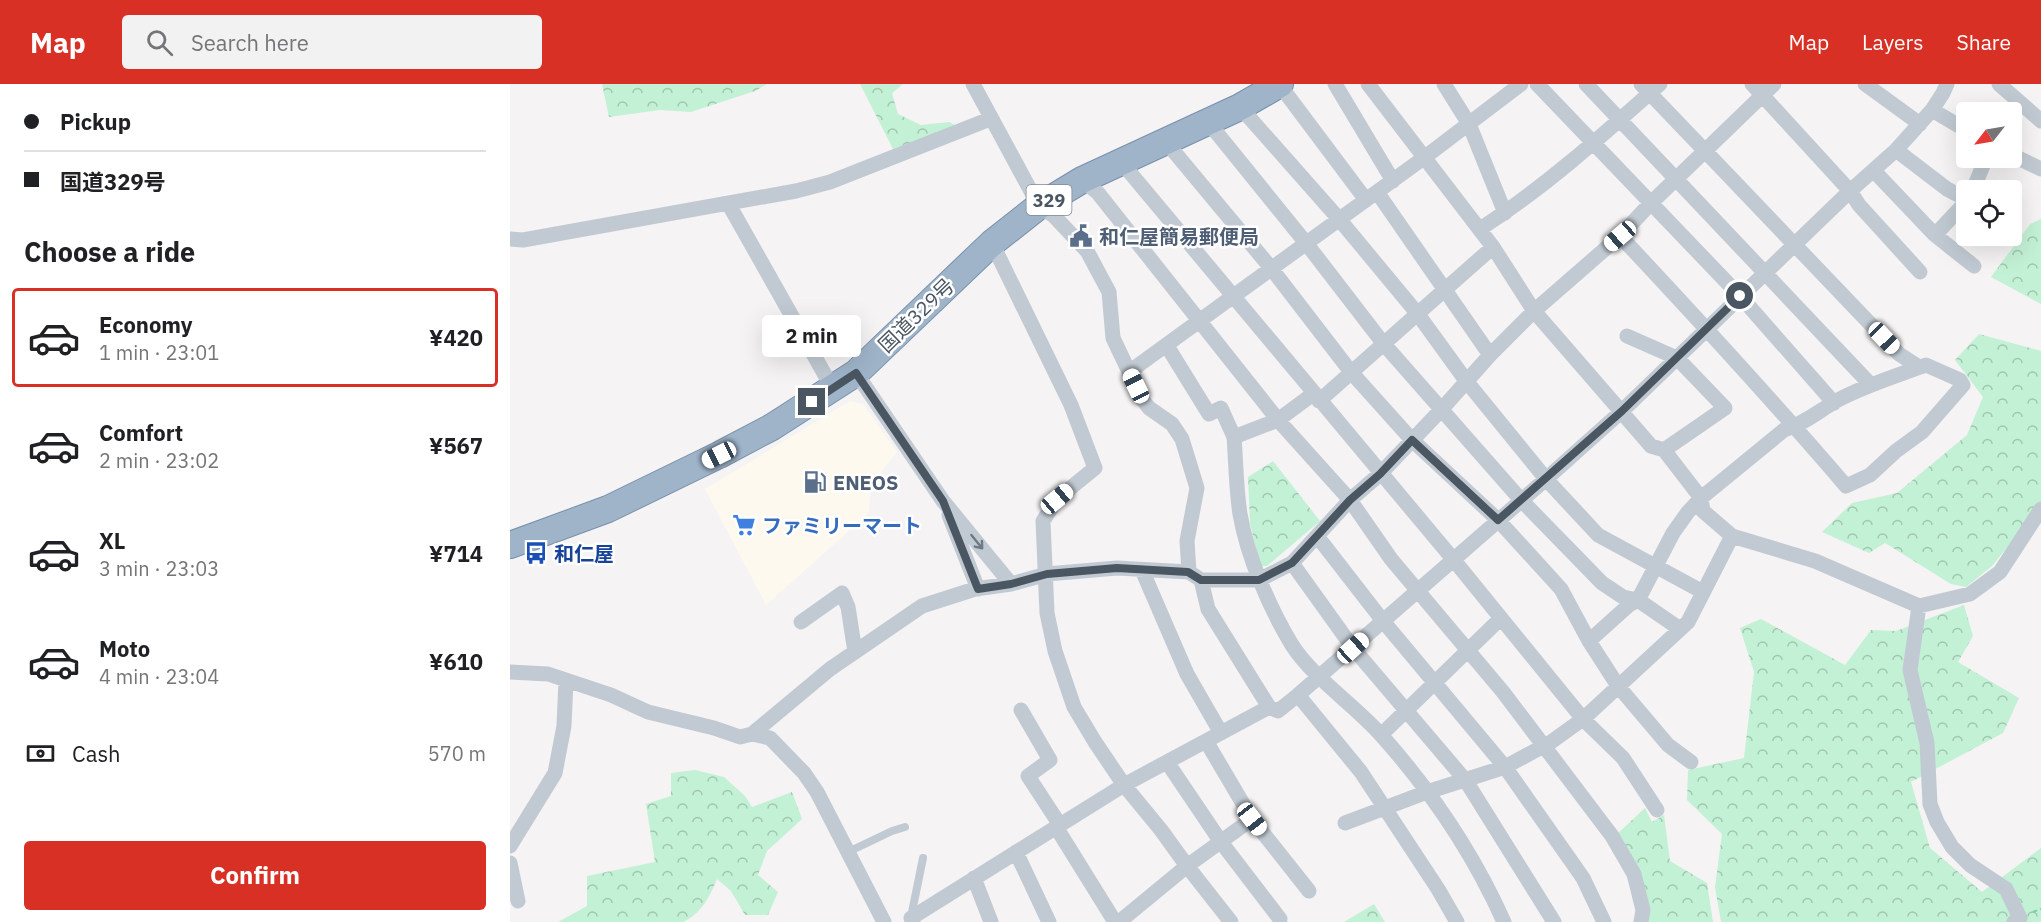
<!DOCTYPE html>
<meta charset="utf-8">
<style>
:root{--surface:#fff;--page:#f2f2f2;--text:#202124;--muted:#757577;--line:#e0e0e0;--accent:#d93025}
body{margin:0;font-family:"IBM Plex Sans","Noto Sans JP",sans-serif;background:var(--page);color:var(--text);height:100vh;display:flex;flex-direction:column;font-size:22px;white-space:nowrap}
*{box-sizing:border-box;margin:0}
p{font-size:20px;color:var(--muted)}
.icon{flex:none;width:33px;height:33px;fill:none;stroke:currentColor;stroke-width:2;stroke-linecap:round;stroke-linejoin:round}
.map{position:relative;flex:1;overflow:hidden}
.panel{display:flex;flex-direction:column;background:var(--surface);width:510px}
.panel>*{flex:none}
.top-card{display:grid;align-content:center;height:132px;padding:0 24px;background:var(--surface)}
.needle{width:39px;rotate:239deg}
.tools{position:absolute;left:1446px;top:18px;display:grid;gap:12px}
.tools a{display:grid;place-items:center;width:66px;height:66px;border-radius:6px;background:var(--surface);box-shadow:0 6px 24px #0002;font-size:30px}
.end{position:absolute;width:27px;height:27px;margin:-14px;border:8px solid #4a5661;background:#fff;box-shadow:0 0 0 3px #fff}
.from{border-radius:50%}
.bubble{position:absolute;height:42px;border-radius:6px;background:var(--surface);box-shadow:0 6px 24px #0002;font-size:20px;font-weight:700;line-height:42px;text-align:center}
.car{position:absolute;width:18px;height:36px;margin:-18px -9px;border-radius:8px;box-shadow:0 0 4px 2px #0007;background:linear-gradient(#fff 24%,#345 0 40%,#fff 0 76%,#345 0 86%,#fff 0)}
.top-card b{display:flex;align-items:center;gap:21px;height:57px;font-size:22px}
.top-card b+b{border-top:2px solid var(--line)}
.top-card i{width:15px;height:15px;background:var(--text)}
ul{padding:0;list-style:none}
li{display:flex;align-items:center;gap:18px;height:99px;margin:0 12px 9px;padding:0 12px;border:3px solid transparent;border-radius:6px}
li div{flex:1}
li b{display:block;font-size:22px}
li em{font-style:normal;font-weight:700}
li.current{border-color:var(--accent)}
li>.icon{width:54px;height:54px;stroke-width:1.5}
h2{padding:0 24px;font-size:27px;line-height:72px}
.pay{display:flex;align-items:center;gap:15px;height:66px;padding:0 24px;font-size:22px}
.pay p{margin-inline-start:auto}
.primary-button{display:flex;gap:12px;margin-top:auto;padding:12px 24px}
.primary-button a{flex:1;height:69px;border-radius:6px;background:var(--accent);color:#fff;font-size:24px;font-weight:700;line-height:69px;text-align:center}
header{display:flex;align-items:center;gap:36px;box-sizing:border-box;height:84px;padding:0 30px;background:var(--accent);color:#fff}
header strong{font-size:28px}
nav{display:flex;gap:33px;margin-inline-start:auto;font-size:21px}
.search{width:420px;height:54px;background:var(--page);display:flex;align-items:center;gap:15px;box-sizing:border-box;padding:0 21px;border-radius:6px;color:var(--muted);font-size:22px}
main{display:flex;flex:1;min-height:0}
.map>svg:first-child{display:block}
</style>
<header>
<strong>Map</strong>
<div class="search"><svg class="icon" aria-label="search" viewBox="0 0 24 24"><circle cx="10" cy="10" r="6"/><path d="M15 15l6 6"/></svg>Search here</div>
<nav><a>Map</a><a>Layers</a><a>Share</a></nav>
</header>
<main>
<section class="panel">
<div class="top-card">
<b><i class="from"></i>Pickup</b>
<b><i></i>国道329号</b>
</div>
<h2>Choose a ride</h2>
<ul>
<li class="current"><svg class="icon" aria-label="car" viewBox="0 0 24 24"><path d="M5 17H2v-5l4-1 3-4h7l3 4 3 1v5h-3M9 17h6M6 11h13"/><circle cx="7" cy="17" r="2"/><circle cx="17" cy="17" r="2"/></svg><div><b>Economy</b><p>1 min · 23:01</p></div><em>¥420</em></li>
<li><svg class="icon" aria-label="car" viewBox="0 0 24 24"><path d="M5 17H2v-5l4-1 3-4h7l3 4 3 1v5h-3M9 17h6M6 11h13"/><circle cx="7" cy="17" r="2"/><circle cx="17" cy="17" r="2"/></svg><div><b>Comfort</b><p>2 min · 23:02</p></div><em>¥567</em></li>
<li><svg class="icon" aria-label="car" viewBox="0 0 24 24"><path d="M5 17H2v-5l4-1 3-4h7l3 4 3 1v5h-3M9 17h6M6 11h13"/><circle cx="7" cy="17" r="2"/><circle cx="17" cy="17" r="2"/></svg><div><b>XL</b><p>3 min · 23:03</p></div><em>¥714</em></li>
<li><svg class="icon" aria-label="car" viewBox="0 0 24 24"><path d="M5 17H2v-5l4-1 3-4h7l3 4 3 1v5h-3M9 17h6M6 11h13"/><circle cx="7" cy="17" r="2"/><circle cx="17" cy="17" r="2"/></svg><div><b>Moto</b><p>4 min · 23:04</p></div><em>¥610</em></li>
</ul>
<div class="pay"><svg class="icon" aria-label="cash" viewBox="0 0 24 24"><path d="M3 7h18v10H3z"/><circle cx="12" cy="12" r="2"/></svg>Cash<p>570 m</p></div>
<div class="primary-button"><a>Confirm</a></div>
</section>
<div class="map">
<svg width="1531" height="838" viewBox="0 0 1531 838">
<defs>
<pattern id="forest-crowns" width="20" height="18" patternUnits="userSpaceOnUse" patternTransform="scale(1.5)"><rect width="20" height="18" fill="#c3f1d5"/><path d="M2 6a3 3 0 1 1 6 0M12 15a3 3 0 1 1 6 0" fill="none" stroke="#a0c6b0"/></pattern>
</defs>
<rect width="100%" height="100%" fill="#f5f3f3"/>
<path fill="#fdf9ef" d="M340 317 353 320 387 368 361 401 359 429 256 521 195 405Z"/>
<path fill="url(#forest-crowns)" d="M92 0H257L245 7 181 28 150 26 99 33Z
M350 0H393L382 9 388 30 411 41 439 38 447 42 383 65Z
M1531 135V220L1481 193 1520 140Z
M1469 250 1531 267V422L1482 482 1456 503 1441 500 1375 459 1359 469 1312 448 1342 419 1387 409 1457 351 1473 313 1445 276Z
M763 377 810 437 757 482H750L740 439 738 393Z
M1454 521 1463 552 1448 578 1509 614 1493 649 1401 698 1420 764 1472 808 1531 764V838H1211L1205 803 1212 750 1177 716 1178 686 1234 674 1244 588 1230 544 1251 535 1335 581 1361 546 1386 547Z
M185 686 214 693 235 712 242 723 282 708 292 735 257 767 248 791 268 808 258 831H235L221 807 207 795C200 812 191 830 173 838H48L77 822V792L145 778 136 720 161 712V689Z
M1135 724 1142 738 1154 731 1160 777 1197 799 1203 838H1137L1106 751Z
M864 820 875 838H834Z"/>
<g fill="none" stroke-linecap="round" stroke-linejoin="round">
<g stroke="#7690ad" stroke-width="28">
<path id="trunk" d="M0 461 98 425 209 371 262 343 346 289 482 159 529 122 572 96 730 23 770 0"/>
</g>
<path stroke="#7ad0a6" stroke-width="2" stroke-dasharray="4.5 3" stroke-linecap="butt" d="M1523 828 1531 825"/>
<path stroke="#c1cad2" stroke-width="8" d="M338 768 382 747 395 743
M401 833 413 774"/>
<path stroke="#c1cad2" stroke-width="15" d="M463 0 529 122 544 132 577 167 599 208 603 254 632 315 639 324 662 340 672 355 687 404 677 457 679 488
M769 0 856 116
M825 0 883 97
M858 0 983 163 1024 227 1141 362 1154 366 1191 414 1193 427 1222 452 1305 477 1409 522 1460 510 1490 488 1531 425
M934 0 959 40 995 129
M1027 0 1230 212 1324 319
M1076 0 1360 300
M1131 0 1389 270 1409 283
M1242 0 1340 107 1349 121 1410 188
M1355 0 1410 40
M1489 0 1531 37
M730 23 829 135 907 229 957 298 1036 395 1088 451 1193 508
M1422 26 1456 46
M698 38 796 159 873 259 1012 417 1092 499 1113 513 1128 516 1170 545
M656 58 761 184 841 288 902 356 988 436 1051 505 1079 557 1108 602 1158 661 1181 678
M1386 66 1437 105 1456 115
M1502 71 1531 85
M612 79 943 475 1073 635 1113 674 1147 726
M1364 87 1425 151 1464 182
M572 96 588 109 768 336 840 416 881 475 993 608 1102 752 1124 790 1133 826 1131 838
M1463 106 1476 74
M867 108 980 271
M218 119 323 305
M970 145C1035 103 1093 51 1150 0
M1425 151 1456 118
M0 155 13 156 286 107 320 98 480 35
M482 159 561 321 585 384 547 415 533 437 537 529 545 567 564 623 585 658 614 701 651 746 677 782 721 838
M1117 252 1167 274 1215 324 1154 366
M657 262 699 330 711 324 724 353
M619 288 915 73 1011 0
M346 289 433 417 501 500
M803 310 768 336 724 353C726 378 726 405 730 430 737 472 760 525 782 561 803 594 846 622 872 652 921 707 964 771 994 838
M809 317 983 163
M439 431 468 505
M807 452 873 537 995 683 1073 794 1094 838
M782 479 843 564 956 697 1044 838
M632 486 677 590 711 649
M691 496 698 525 759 623
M1409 522 1400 586 1417 659 1420 720 1427 738 1442 763 1460 781 1496 805 1510 834 1504 838
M291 538 332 509 338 523 345 568
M1079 557 1119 521 1128 516 1163 449 1178 428 1191 414 1274 346C1294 340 1310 326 1328 316 1356 301 1386 292 1416 281L1450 296 1453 301 1412 348 1386 367 1360 391 1336 402C1263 317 1187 234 1110 152
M0 588 38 590 101 611 138 628 204 644 230 653 242 650 320 585 412 522 465 505 501 500 537 490 607 484 679 488 691 496H749L782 479 840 416 870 390 931 326 980 271 1024 227 1110 152 1140 120 1264 0
M788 611 851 688 928 805 947 838
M511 626 540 676 518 692 550 741
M242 650 260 654 294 689 307 708 374 838
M871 651 991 534
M696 657 742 735 799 807
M657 678 711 758 770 835
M835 739 917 708 995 683 1041 658 1073 635 1178 538 1222 452
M546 743 605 838
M0 762 45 689 54 642 56 596
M506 768 539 838
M0 779 8 817
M464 794 481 838
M403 838 401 834 614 701 759 623 768 627 788 611 1036 395 1112 327 1340 107 1386 66 1422 26 1433 9 1437 0
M609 838 677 782 742 735"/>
<use href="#trunk" stroke="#9fb4c9" stroke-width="26"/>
</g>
<defs><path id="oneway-shaft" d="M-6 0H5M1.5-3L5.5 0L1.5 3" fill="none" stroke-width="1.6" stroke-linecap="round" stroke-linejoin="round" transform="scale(1.5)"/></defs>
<use stroke="#6e7983" href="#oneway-shaft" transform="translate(467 458) rotate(51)"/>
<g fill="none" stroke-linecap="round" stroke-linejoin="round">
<path stroke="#4a5661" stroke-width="8" d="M302 318 346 289 433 417 468 505 501 500 537 490 607 484 678 488 691 496H749L782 479 840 416 870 390 902 356 988 436 1112 327 1230 212"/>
</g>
<defs>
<g id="civic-bare" transform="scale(1.8)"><path d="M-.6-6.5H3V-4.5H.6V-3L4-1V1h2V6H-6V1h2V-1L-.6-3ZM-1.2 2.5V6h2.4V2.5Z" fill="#5c6f8a" stroke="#fff" stroke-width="2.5" paint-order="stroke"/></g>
<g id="fuel-bare" transform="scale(1.8)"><path d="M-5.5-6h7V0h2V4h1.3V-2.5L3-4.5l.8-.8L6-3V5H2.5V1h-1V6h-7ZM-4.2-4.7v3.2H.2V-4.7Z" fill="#5c6f8a" stroke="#fff" stroke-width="2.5" paint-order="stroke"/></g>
<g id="supermarket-bare" transform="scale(1.8)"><path d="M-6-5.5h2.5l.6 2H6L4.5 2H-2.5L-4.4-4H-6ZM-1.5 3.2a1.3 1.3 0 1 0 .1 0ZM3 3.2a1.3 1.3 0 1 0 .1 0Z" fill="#3f7fe0" stroke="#fff" stroke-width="2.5" paint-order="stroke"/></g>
<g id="bus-bare" transform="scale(1.8)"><path d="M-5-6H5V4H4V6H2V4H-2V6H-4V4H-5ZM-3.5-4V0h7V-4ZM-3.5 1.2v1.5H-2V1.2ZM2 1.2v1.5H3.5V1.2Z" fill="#1a4fb4" stroke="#fff" stroke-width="2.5" paint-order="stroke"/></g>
</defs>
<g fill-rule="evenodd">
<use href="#civic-bare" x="571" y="152"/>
<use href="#fuel-bare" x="305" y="398"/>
<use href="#supermarket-bare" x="234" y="441"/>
<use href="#bus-bare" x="26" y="469"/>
</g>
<g text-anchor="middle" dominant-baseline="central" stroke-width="5" stroke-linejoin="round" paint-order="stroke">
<rect fill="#fff" stroke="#808990" stroke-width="1.5" x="516.5" y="101" width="45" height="30" rx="4.5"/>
<g font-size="18" font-weight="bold" fill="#4a5661">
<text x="539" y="116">329</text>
</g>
<g font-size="20" font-weight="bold" fill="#4e5e75" stroke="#fff" text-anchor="start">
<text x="589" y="152">和仁屋簡易郵便局</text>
<text x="323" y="398">ENEOS</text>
</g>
<g font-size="20" fill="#4a5661" stroke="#fff">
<text transform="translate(406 231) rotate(-44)">国道329号</text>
</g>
<g font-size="20" font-weight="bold" fill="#366cbe" stroke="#fff" text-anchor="start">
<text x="252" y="441">ファミリーマート</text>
</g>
<g font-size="20" font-weight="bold" fill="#164399" stroke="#fff" text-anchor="start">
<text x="44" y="469">和仁屋</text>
</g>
</g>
</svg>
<div class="tools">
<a><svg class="needle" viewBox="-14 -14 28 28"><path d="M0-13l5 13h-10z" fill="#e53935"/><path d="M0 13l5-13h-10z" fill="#757577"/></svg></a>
<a><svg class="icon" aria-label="locate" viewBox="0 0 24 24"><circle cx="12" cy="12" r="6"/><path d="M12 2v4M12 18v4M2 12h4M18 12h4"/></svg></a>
</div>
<i class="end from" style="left:1230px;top:212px"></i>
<i class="end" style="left:302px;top:318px"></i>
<div class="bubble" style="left:252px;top:231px;width:99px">2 min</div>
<i class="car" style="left:1110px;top:152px;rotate:229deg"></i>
<i class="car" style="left:1374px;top:254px;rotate:136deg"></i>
<i class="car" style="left:626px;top:302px;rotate:334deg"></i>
<i class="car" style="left:209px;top:371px;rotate:243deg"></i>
<i class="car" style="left:547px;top:415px;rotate:50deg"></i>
<i class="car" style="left:843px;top:564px;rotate:48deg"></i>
<i class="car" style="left:742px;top:735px;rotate:142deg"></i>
</div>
</main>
